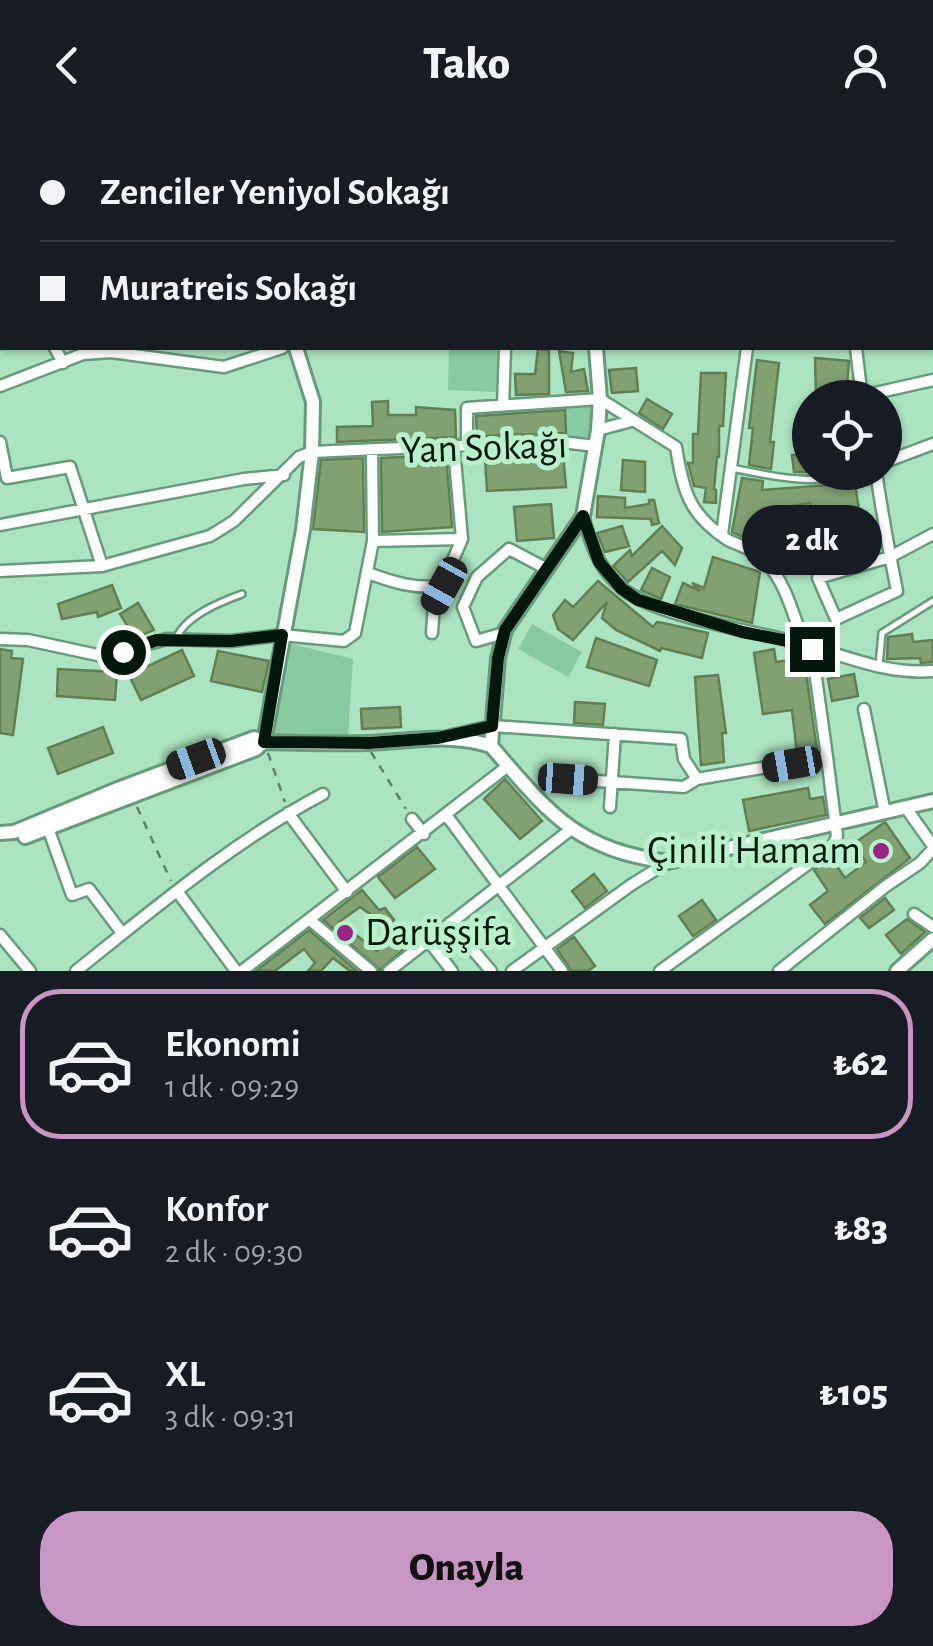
<!DOCTYPE html>
<html lang="tr">
<meta charset="utf-8">
<style>
:root{--surface:#171b24;--page:#242831;--text:#f1f3f6;--muted:#9ea1a6;--line:#363941;--accent:#c896c2}
body{margin:0;font-family:"Alegreya Sans",sans-serif;background:var(--page);color:var(--text);height:100vh;display:flex;flex-direction:column;font-size:38px;white-space:nowrap}
*{box-sizing:border-box;margin:0}
p{font-size:32px;color:var(--muted)}
.icon{flex:none;width:55px;height:55px;fill:none;stroke:currentColor;stroke-width:2;stroke-linecap:round;stroke-linejoin:round}
.map{position:relative;height:841px;overflow:hidden}
.side{display:flex;flex-direction:column;background:var(--surface);flex:1}
.side>*{flex:none}
.top-card{position:absolute;left:0px;top:0px;width:935px;height:220px;box-shadow:0 2px 8px #0004;display:grid;align-content:center;height:220px;padding:0 40px;background:var(--surface)}
.buttons{position:absolute;left:792px;top:250px;display:grid;gap:20px}
.buttons a{display:grid;place-items:center;width:110px;height:110px;border-radius:50%;background:var(--surface);box-shadow:0 2px 8px #0004;font-size:50px}
.end{position:absolute;width:45px;height:45px;margin:-22px;border:12px solid #03170b;background:#fff;box-shadow:0 0 0 5px #fff}
.from{border-radius:50%}
.bubble{position:absolute;height:70px;border-radius:35px;background:var(--surface);box-shadow:0 2px 8px #0004;font-size:32px;font-weight:800;line-height:70px;text-align:center}
.car{position:absolute;width:30px;height:60px;margin:-30px -15px;border-radius:12px;box-shadow:0 0 8px 2px #0007;background:linear-gradient(#222 24%,#8ab4d8 0 40%,#222 0 76%,#8ab4d8 0 86%,#222 0)}
.top-card b{display:flex;align-items:center;gap:35px;height:95px;font-size:38px}
.top-card b+b{border-top:2px solid var(--line)}
.top-card i{width:25px;height:25px;background:var(--text)}
ul{padding:18px 0 0;list-style:none}
li{display:flex;align-items:center;gap:30px;height:150px;margin:0 20px 15px;padding:0 20px;border:5px solid transparent;border-radius:40px}
li div{flex:1}
li b{display:block;font-size:38px}
li em{font-style:normal;font-weight:800}
li.active{border-color:var(--accent)}
li>.icon{width:90px;height:90px;stroke-width:1.5}
.action{display:flex;gap:20px;margin-top:auto;padding:20px 40px}
.action a{flex:1;height:115px;border-radius:40px;background:var(--accent);color:#111;font-size:40px;font-weight:800;line-height:115px;text-align:center}
header{display:flex;justify-content:space-between;align-items:center;height:130px;padding:0 40px;background:var(--surface);font-size:45px;font-weight:800}
.map>svg:first-child{display:block}
</style>
<header><svg class="icon" aria-label="back" viewBox="0 0 24 24"><path d="M15 5l-7 7 7 7"/></svg>Tako<svg class="icon" aria-label="person" viewBox="0 0 24 24"><circle cx="12" cy="8" r="4"/><path d="M4 21q1-7 8-7t8 7"/></svg></header>
<div class="map">
<svg width="933" height="841" viewBox="0 0 933 841">
<rect width="100%" height="100%" fill="#ace3c0"/>
<path fill="#8acaa2" d="M449 218H498L496 262 448 260Z
M588 275 591 279 589 307H567L565 276Z
M532 494 582 522 568 547 518 519Z
M288 513 353 529 348 609 268 605Z"/>
<path fill="#81a173" stroke="#617f53" stroke-width="2.5" fill-rule="evenodd" d="M538 219 549 220V264L516 265 515 244H535Z
M559 221 573 223 571 242 584 239 588 261 566 262Z
M815 228 849 231 846 268H816Z
M757 230 779 233 770 312H774L771 339 749 335 753 298H749Z
M636 238 638 261 612 263 609 240Z
M701 243H726L723 296H719V327H717L714 359 716 360V373L704 372 706 358 694 356 688 333H693V304H698Z
M647 269 672 284 663 299 639 283Z
M388 271V285H416V277L455 280 456 307 337 312V297L373 296 372 272Z
M565 280 566 303 477 306 476 286Z
M810 323V342H794L792 325Z
M563 324 566 357 487 361 485 328Z
M446 325 452 397 382 402 381 328Z
M363 328 364 402 313 399 321 330Z
M623 330 645 332V362L621 360Z
M742 348 763 351 762 360 855 353 859 380 812 386 810 373 792 376 795 391 791 392 793 415 799 414 801 434 780 435 772 422 764 418V412L752 411 732 402Z
M598 366 625 368V378L649 374V370H654L659 393 652 395 651 389 597 387Z
M551 374 554 408 517 411 514 377Z
M622 396 629 416 605 422 597 403Z
M662 396 682 418 675 435 662 421 628 452 613 436 630 420 632 426Z
M713 427 760 442 752 493 675 474 683 453 700 461 692 453 704 458Z
M652 438 670 447 661 469 641 460Z
M598 451 653 497 657 492 663 493 708 503 702 528 661 518 660 521 616 500 602 488 607 472 573 510 558 499 553 485 565 470 573 477Z
M112 455 121 478 98 487 97 482 62 489 58 474Z
M138 473 154 500 135 508 120 484Z
M912 504 913 512 933 510V532L921 533 920 528 887 529 888 507Z
M596 508 657 530 649 556 587 537Z
M0 519 12 521 11 528 23 529 13 605 0 603Z
M774 519 776 532 804 528 817 620 797 623 792 580 763 584 754 523Z
M182 520 194 546 141 570 129 545Z
M218 521 269 531 262 562 211 551Z
M58 539 117 542 115 570 57 566Z
M854 544 858 566 832 571 828 549Z
M718 545 726 603H722L724 632 701 635 695 547Z
M575 572 605 574 603 595 574 593Z
M400 577 401 597 362 599 361 579Z
M103 597 113 623 58 644 48 618Z
M505 649 542 691 520 709 484 669Z
M808 658 810 669 823 667 826 685 749 701 743 670Z
M885 692 910 728 825 794 810 775 828 761 814 740 831 728 845 748 866 732 853 714Z
M417 717 435 739 395 768 378 747Z
M594 744 607 761 585 778 572 761Z
M362 760 379 780 385 778 394 790 390 794 409 815 380 840 323 790ZM360 777 373 786 391 811 377 821 339 792Z
M885 768 894 780 869 798 860 788Z
M702 770 716 790 693 806 679 786Z
M907 789 925 802 901 824 886 805Z
M309 800 357 841H350L333 828 321 841H308L315 833 304 819 275 841H256Z
M574 807 595 836 588 841H571L557 819Z"/>
<g fill="none" stroke-linecap="round" stroke-linejoin="round">
<g stroke="#679c7b" stroke-width="10">
<path id="service" d="M732 338C770 346 817 357 854 342
M176 509C185 486 220 472 242 464
M879 535 882 503 933 471"/>
</g>
<g stroke="#679c7b" stroke-width="15">
<path id="minor" d="M88 0 91 2
M367 0 373 2
M866 0 868 2
M172 2 178 0
M284 2V0
M352 2 358 0
M426 2V0
M634 2 641 0
M925 2 927 0
M0 212 2 213
M55 218 63 233
M856 218 862 268
M0 256 83 224 111 222 224 237 282 218
M862 266 933 250
M503 276 505 218
M598 300 631 291
M0 312 7 348 70 337 102 436
M467 316V278L600 269 676 317C683 361 689 385 728 410 740 416 754 419 763 429 785 449 794 487 804 514
M372 321 373 411
M885 332 933 314
M876 342C882 382 889 422 897 461L836 489 818 448 890 427 933 404
M583 386C591 415 599 440 623 459 658 487 754 501 799 513 844 525 885 545 933 541
M0 395 244 349 284 345
M722 404 747 218
M0 441 102 436 210 406 234 391 299 327 312 322 552 311 596 316
M368 443C395 453 415 459 444 456
M432 503 434 474 462 409 454 318
M504 503 476 511 463 477 477 447 509 419 547 439
M0 509 28 510 102 526 167 509 231 511 282 505 344 511 355 503 373 411 462 409
M812 519 827 627
M864 579 885 683
M448 606 492 596 681 609 684 629 697 649
M568 649 684 657 697 649 827 627 837 706 833 716 660 841
M610 677 615 604
M906 678 933 716
M288 683 347 762
M447 686 562 841
M412 689 424 704
M48 698 72 765 89 759 122 803
M177 761 236 841
M914 784 933 797
M310 790 371 841
M450 793 491 841
M0 805 30 841
M428 810 452 841
M76 841C155 778 234 711 323 664
M242 841 508 636
M389 841 570 700
M512 841 631 755 668 732
M779 841 886 756 920 733 933 719"/>
</g>
<g stroke="#679c7b" stroke-width="18">
<path id="tertiary" d="M0 72H2
M932 129H933
M264 612 303 400 312 322 313 272 296 218
M491 616 498 528 505 500 583 386 598 300 600 269 596 218
M0 703 14 702 120 658 254 608 264 612C298 613 332 614 366 613 408 612 450 602 491 616 550 684 575 719 668 732L933 671
M25 707 256 619 264 612
M897 841 933 809"/>
</g>
<path stroke="#5c836b" stroke-width="2.5" stroke-dasharray="8 8" stroke-linecap="butt" d="M0 130 2 136
M371 622 406 679
M268 623 285 672
M137 677 171 751"/>
<use href="#service" stroke="#fff" stroke-width="5"/>
<use href="#minor" stroke="#fff" stroke-width="10"/>
<use href="#tertiary" stroke="#fff" stroke-width="12"/>
</g>
<g fill="none" stroke-linecap="round" stroke-linejoin="round">
<path stroke="#03170b" stroke-width="12" d="M123 522 157 510 231 511 282 505 264 612 369 613 438 608 492 596 498 528 505 500 583 386 599 432 622 459 638 470 742 502 804 514 812 519"/>
</g>
<g fill="#972583" stroke="#b9f1cd" stroke-width="4">
<circle cx="881" cy="721" r="10"/>
<circle cx="345" cy="803" r="10"/>
</g>
<g text-anchor="middle" dominant-baseline="central" stroke-width="10" stroke-linejoin="round" paint-order="stroke">
<g font-size="40" fill="#03170b" stroke="#b9f1cd">
<text transform="translate(484 318) rotate(-2)">Yan Sokağı</text>
</g>
<g font-size="40" fill="#03170b" stroke="#b9f1cd" text-anchor="end">
<text x="861" y="721">Çinili Hamam</text>
<text x="365" y="803" text-anchor="start">Darüşşifa</text>
</g>
</g>
</svg>
<div class="buttons">
<a><svg class="icon" aria-label="locate" viewBox="0 0 24 24"><circle cx="12" cy="12" r="6"/><path d="M12 2v4M12 18v4M2 12h4M18 12h4"/></svg></a>
</div>
<i class="end from" style="left:123px;top:522px"></i>
<i class="end" style="left:812px;top:519px"></i>
<div class="bubble" style="left:742px;top:375px;width:140px">2 dk</div>
<i class="car" style="left:444px;top:456px;rotate:209deg"></i>
<i class="car" style="left:196px;top:629px;rotate:250deg"></i>
<i class="car" style="left:792px;top:634px;rotate:260deg"></i>
<i class="car" style="left:568px;top:649px;rotate:94deg"></i>
<div class="top-card">
<b><i class="from"></i>Zenciler Yeniyol Sokağı</b>
<b><i></i>Muratreis Sokağı</b>
</div>
</div>
<section class="side">
<ul>
<li class="active"><svg class="icon" aria-label="car" viewBox="0 0 24 24"><path d="M5 17H2v-5l4-1 3-4h7l3 4 3 1v5h-3M9 17h6M6 11h13"/><circle cx="7" cy="17" r="2"/><circle cx="17" cy="17" r="2"/></svg><div><b>Ekonomi</b><p>1 dk · 09:29</p></div><em>₺62</em></li>
<li><svg class="icon" aria-label="car" viewBox="0 0 24 24"><path d="M5 17H2v-5l4-1 3-4h7l3 4 3 1v5h-3M9 17h6M6 11h13"/><circle cx="7" cy="17" r="2"/><circle cx="17" cy="17" r="2"/></svg><div><b>Konfor</b><p>2 dk · 09:30</p></div><em>₺83</em></li>
<li><svg class="icon" aria-label="car" viewBox="0 0 24 24"><path d="M5 17H2v-5l4-1 3-4h7l3 4 3 1v5h-3M9 17h6M6 11h13"/><circle cx="7" cy="17" r="2"/><circle cx="17" cy="17" r="2"/></svg><div><b>XL</b><p>3 dk · 09:31</p></div><em>₺105</em></li>
</ul>
<div class="action"><a>Onayla</a></div>
</section>
